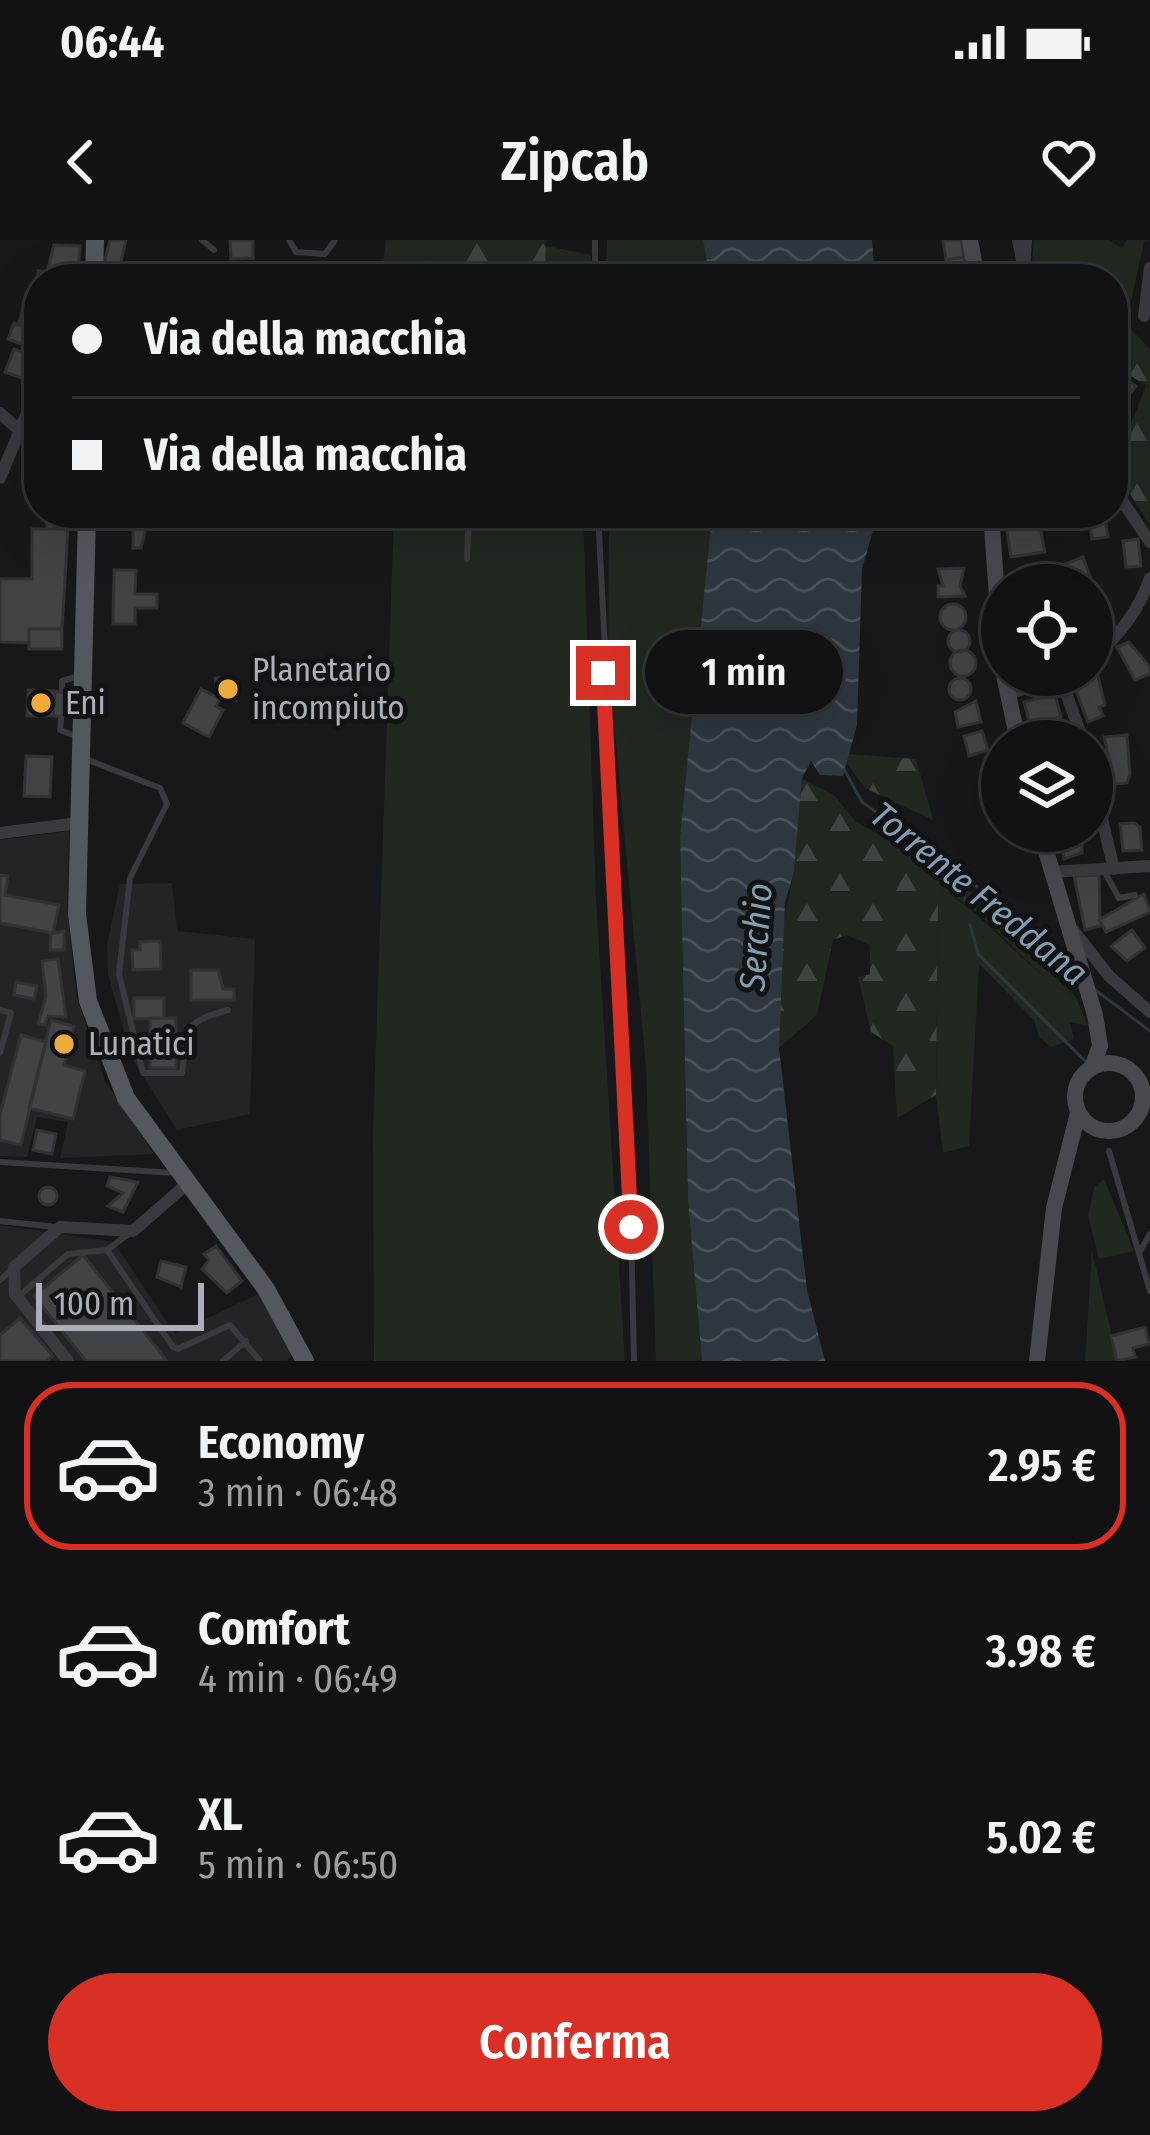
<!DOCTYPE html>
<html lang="it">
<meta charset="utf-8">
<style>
:root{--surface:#121214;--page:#1f2022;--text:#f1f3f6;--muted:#9c9ea0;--line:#313234;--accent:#d93025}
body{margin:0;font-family:"Fira Sans Condensed",sans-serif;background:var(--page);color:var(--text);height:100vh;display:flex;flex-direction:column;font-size:45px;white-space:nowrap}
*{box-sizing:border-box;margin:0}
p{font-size:39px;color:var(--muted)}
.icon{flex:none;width:66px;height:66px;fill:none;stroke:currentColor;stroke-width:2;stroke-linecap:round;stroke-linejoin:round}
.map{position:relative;height:1121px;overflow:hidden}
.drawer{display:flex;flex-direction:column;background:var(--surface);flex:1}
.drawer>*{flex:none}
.banner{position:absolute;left:24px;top:24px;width:1104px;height:264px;border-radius:48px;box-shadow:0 12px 48px #0002,0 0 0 3px var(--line);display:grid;align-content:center;height:264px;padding:0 48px;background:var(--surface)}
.fabs{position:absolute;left:981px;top:324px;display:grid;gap:24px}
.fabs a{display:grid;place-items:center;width:132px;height:132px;border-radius:50%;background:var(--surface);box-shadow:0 12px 48px #0002,0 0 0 3px var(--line);font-size:60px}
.scale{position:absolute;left:36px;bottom:30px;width:168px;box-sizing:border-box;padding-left:12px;border:6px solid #aaafb9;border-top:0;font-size:33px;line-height:42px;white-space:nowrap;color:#aaafb9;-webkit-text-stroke:9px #131315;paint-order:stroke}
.end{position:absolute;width:54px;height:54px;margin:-27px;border:15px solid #d93025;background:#fff;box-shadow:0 0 0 6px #fff}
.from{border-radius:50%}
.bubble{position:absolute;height:84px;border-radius:42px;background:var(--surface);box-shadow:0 12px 48px #0002,0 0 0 3px var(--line);font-size:39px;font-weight:600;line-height:84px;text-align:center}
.banner b{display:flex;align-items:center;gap:42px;height:114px;font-size:45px}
.banner b+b{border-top:3px solid var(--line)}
.banner i{width:30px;height:30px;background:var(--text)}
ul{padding:21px 0 0;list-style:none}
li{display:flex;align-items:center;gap:36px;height:168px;margin:0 24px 18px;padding:0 24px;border:6px solid transparent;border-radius:48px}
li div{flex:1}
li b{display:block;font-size:45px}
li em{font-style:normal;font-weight:600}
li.current{border-color:var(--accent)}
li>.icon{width:108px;height:108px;stroke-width:1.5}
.button{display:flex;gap:24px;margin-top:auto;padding:24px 48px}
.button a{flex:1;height:138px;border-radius:72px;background:var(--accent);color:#fff;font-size:48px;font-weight:600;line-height:138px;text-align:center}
.status{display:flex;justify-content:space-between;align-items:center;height:84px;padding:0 60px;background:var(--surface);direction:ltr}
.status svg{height:33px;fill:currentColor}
header{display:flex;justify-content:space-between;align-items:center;height:156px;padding:0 48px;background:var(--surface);font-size:54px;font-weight:600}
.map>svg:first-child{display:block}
</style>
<div class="status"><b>06:44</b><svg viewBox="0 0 49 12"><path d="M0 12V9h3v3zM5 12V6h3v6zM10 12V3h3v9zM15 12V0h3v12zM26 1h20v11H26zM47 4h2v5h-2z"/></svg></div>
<header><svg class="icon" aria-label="back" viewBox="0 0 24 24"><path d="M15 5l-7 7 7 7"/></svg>Zipcab<svg class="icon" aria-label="heart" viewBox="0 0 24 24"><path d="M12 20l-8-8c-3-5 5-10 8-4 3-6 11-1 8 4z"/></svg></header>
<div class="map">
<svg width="1150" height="1121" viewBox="0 0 1150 1121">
<defs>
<pattern id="forest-firs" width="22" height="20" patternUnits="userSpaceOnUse" patternTransform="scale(3)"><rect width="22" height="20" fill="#202820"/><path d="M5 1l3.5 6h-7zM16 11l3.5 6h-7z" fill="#3e453e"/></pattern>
<pattern id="water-waves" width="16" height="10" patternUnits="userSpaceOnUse" patternTransform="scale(3)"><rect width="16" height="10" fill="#2e373e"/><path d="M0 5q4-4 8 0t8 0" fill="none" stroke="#4a5158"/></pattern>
</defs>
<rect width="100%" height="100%" fill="#18181a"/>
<path fill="#242427" d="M69 591 67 664 76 755 105 841 154 914 60 918 68 882 37 877 27 917 0 916V600Z
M172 643 177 691 255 699 250 874 177 890 131 817 108 734 107 704 120 644Z
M0 985 114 1002 175 1094 260 1053 294 1112 287 1121H0Z"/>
<path fill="#202820" d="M386 0H470L430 20 418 39H381Z
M607 0H703L710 39H605Z
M1034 0H1109L1122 8 1127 0H1150L1144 2 1130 66 1113 56V39L1086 28 1031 32Z
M546 6 591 15V39H545Z
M394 273H583L596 660 625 1121H374L373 891Z
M609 273H712L680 596 688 961 702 1121H656L646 827 608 418Z
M943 650C991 679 1026 732 1076 757L1088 786 1070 782 1074 799 1051 807 1039 797 1034 780 979 724 969 906 943 913 936 855 938 661Z
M1104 939 1134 1011 1099 1019 1088 976 1094 947Z
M1092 1011 1118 1121H1085Z"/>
<path fill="url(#forest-firs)" d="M470 0H546L545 39H418L430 20Z
M1113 56 1124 66 1126 84 1150 109V285L1113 228 1146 146 1131 136H1113Z
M848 514 916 519 933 580 865 548 845 521Z
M802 538 835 556 855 581 958 640 1076 757C1025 732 995 676 943 650L938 661 936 855 897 878 893 806 871 792 858 737 870 734V705L847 695 833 700 817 775 779 808 782 691 794 632Z"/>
<path fill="url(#water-waves)" d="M703 0H872L875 39H710Z
M712 273H878L862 329 857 485 843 536 820 535 811 521 802 538 794 632 785 663 779 808 807 1050 825 1121H702L688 961 680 596Z"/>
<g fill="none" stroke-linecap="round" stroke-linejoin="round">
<path stroke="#2e373e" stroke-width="3" d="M844 529 862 562 963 634 1072 732
M963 638 965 660
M970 685 978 714 1085 821
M1094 749 1150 791"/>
</g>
<path fill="#424347" stroke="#323236" stroke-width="3" d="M110 0H126L118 35H101Z
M230 0H253V18L231 19Z
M943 0H961L964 17 946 20Z
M54 5 80 6 78 31 58 30 66 32V39H39L37 49 38 31 47 32Z
M964 17 967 34 945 38 946 20Z
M25 62 39 66V88L19 83Z
M14 83 39 93 38 110 8 99Z
M14 109 36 117 27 140 5 132Z
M1125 138 1136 146 1113 174V153Z
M47 273H68V289H47Z
M1088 273H1104L1108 297 1092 299Z
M133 283 147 284 141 308H133Z
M1040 286 1045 312 1011 317 1007 290Z
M32 289H68L62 389H29V403L0 402V339H32Z
M1138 299 1141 326 1126 327 1123 301Z
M1083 317 1101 367 1092 370V345H1064L1057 327Z
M964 328 960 346 965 356 938 357V346H943L938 329Z
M114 330H136L135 354H157V368H135V384H113Z
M940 377a13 13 0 1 1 26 0a13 13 0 1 1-26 0Z
M29 389H62V409H29Z
M948 401a11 11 0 1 1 22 0a11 11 0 1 1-22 0Z
M1129 402 1150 427V434L1135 440 1117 407Z
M950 423a13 13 0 1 1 26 0a13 13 0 1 1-26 0Z
M1096 429 1105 465 1099 467 1103 476 1088 482 1072 441Z
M227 437 240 452 236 461 216 446 215 438Z
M949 449a11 11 0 1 1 22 0a11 11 0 1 1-22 0Z
M201 449 220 459 216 466 223 470 209 497 183 483Z
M28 450 55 451 53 476H27Z
M55 451 70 452 69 477 53 476Z
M1055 454 1061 477 1030 485 1024 462Z
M976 461 981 482 958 487 955 472Z
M982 491 988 510 969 516 964 496Z
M1127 495 1130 534 1127 543 1115 544 1104 497Z
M26 516 52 517 50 557 24 556Z
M1002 526V554L987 558 981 531Z
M1134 583 1140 587 1142 610 1123 611 1120 584Z
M1082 592V613L1064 619 1061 598Z
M0 635 8 636 5 655 59 665 53 693 0 683Z
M1099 635 1100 686 1085 690 1074 636Z
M1144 654 1150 672 1106 692 1099 680Z
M1132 690 1145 708 1127 721 1111 706Z
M64 691V710H50L51 694Z
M160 701 161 729 133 730 132 710H140V702Z
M58 719 66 777 48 776 45 785 38 784 46 756 42 721Z
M191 730H218L223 749H234V760H191Z
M16 742 37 746 34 759 14 755Z
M134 758H164V778L134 779Z
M150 778H176V828H150Z
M51 780 74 786 64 825 85 831 73 879 29 868Z
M21 795 46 802 21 905 0 900V874Z
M37 890 56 894 52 914 33 910Z
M110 937 138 942 123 972 108 966 123 953 107 946Z
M39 956a9 9 0 1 1 18 0a9 9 0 1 1-18 0Z
M216 1006 242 1041 227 1053 202 1029 209 1020 204 1014Z
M83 1015 167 1121H86L34 1056Z
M161 1021 186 1027 181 1047 157 1037Z
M20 1078 53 1116 46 1121H0V1095Z
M1145 1087 1149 1104 1133 1108 1135 1117 1117 1121 1111 1096Z"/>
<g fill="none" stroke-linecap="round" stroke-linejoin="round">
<path stroke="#393a3f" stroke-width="6" d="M202 0 214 10
M289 0 296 12 325 14 335 0
M595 0V39
M598 273 628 853 634 1121
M467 319 469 273
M62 451V441L79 436
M61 477 60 490 78 497
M83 518 160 548 167 564 130 638 119 734 143 833H182C188 789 182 782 228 770
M1103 629 1119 658 1135 655
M0 770 11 773 0 813
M1109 911 1150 1051
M0 922 175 933
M0 981 56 987
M130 993 107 1010 173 1107 178 1109 230 1085 260 1121
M1139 1013 1150 994
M0 1040 12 1029
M19 1056 68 1014 107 1010
M223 1121 246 1101"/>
<path stroke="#393a3f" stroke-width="12" d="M1018 0 1024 29 1026 0
M201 38 216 39
M1144 76 1150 28
M0 173 20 191
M0 238 39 144
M1113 247 1150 302
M1092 417C1118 399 1140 368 1150 338
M1061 438 1083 501
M1007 454 1066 436
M1092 538 1114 629
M0 593 78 583
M1051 632 1150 626
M1073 690 1109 736 1150 772
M68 1121 15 1054 14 1027 60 987 133 991 187 944"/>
<path stroke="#47494f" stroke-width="16" d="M970 0 977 39
M991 273 1002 427
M1004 435 1018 501
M1040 591 1095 775 1100 806 1092 827
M1075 857a34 34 0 1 1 68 0a34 34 0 1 1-68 0Z
M1037 1121 1054 968 1078 873"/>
<path stroke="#55575e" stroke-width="18" d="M94 39 95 0
M87 273 77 674 88 761 126 858 266 1049 305 1121"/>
</g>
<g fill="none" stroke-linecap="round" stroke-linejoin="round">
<path stroke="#d93025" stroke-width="15" d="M603 433 631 987"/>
</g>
<g fill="#edab3c" stroke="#131315" stroke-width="4.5">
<circle cx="228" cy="449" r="12"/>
<circle cx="41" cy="463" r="12"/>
<circle cx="64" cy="804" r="12"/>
</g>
<g text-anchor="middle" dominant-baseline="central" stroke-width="10" stroke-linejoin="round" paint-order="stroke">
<g font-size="33" fill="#aaafb9" stroke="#131315" text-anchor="start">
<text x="252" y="430">Planetario<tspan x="252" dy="38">incompiuto</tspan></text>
<text x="65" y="463">Eni</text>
<text x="88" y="804">Lunatici</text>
</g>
<g font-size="36" font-style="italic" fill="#829eb3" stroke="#131315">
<text transform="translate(979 654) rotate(39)">Torrente Freddana</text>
<text transform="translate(756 697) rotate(-86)">Serchio</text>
</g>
</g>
</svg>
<div class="fabs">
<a><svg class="icon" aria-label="locate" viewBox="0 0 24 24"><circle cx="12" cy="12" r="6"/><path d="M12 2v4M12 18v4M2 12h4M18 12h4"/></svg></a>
<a><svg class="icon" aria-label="layers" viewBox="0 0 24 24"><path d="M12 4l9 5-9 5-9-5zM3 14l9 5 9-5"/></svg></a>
</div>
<div class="scale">100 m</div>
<i class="end from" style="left:631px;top:987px"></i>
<i class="end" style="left:603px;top:433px"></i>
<div class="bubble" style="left:645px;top:390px;width:198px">1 min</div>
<div class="banner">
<b><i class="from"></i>Via della macchia</b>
<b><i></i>Via della macchia</b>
</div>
</div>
<section class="drawer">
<ul>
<li class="current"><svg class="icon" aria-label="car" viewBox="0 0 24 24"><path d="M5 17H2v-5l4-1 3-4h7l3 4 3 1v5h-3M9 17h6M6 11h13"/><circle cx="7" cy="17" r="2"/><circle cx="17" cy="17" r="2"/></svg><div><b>Economy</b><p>3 min · 06:48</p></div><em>2.95 €</em></li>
<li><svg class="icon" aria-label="car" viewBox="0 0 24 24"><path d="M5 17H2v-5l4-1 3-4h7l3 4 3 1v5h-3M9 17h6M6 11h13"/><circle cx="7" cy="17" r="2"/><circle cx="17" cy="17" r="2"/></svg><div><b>Comfort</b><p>4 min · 06:49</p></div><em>3.98 €</em></li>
<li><svg class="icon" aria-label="car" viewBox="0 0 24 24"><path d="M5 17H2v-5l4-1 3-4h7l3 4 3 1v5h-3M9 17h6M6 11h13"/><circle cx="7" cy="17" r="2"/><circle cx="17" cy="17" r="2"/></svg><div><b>XL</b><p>5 min · 06:50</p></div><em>5.02 €</em></li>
</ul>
<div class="button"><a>Conferma</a></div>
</section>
